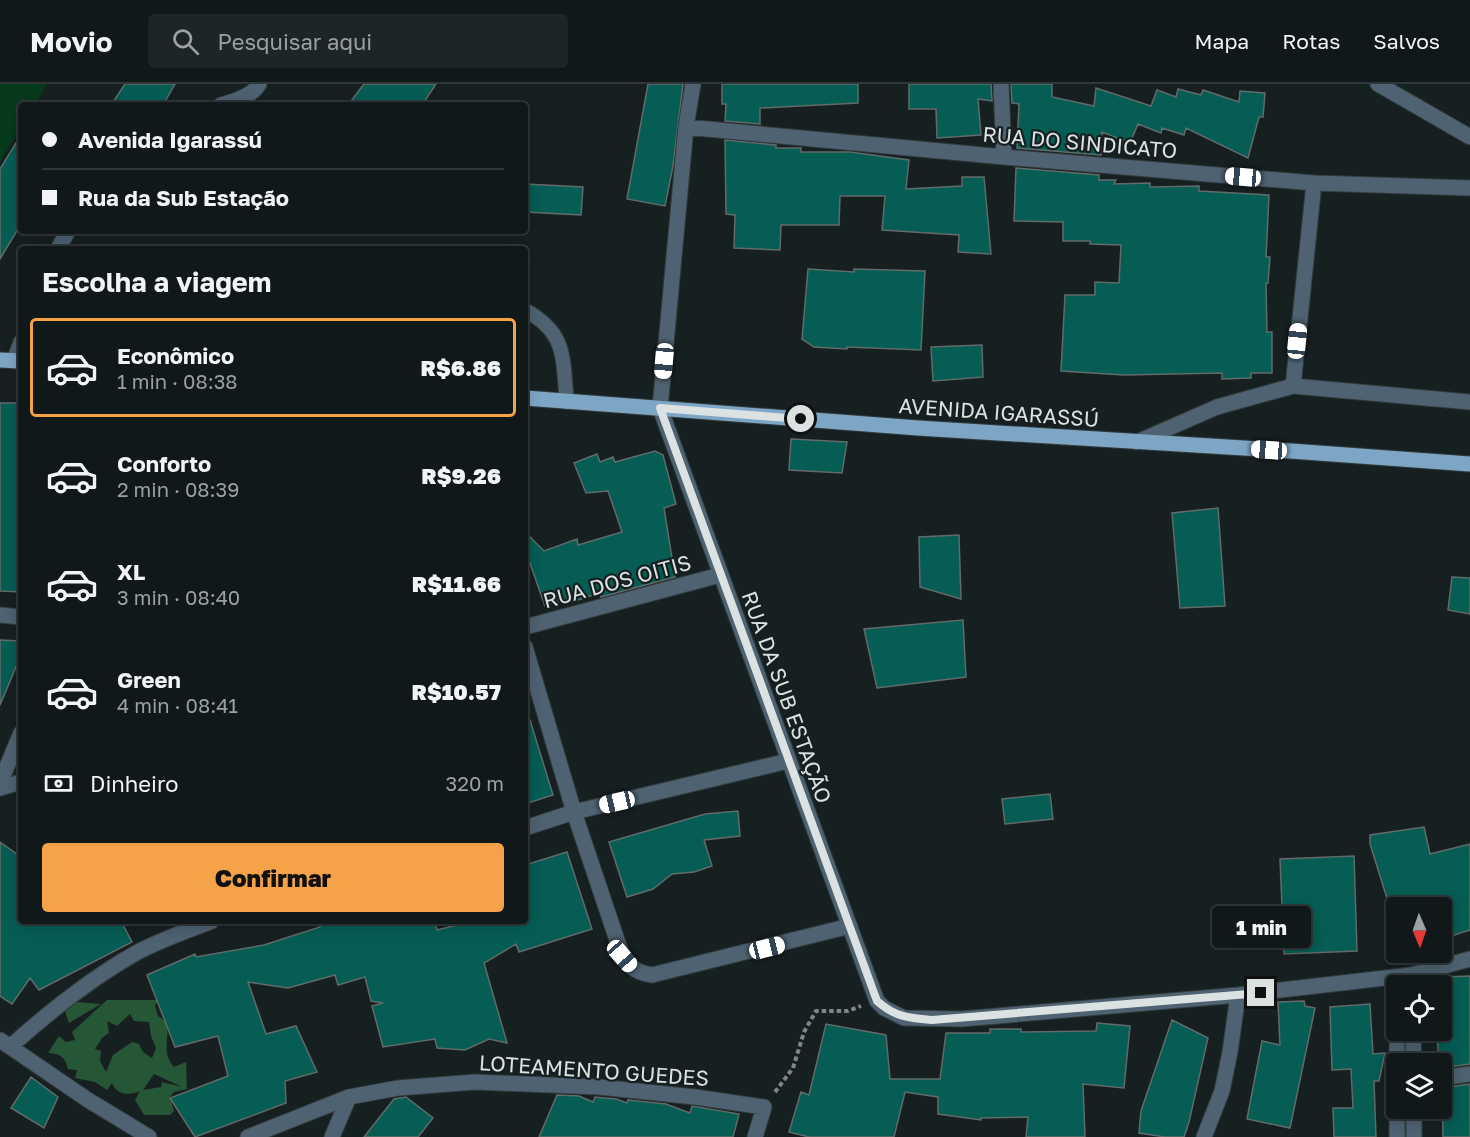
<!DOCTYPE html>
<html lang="pt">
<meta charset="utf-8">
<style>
:root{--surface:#111819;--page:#1e2526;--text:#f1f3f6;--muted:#9ca0a2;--line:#303738;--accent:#f6a248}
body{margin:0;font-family:"Golos Text",sans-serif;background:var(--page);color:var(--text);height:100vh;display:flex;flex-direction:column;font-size:22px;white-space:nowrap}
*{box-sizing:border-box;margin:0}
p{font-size:20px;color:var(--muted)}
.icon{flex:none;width:33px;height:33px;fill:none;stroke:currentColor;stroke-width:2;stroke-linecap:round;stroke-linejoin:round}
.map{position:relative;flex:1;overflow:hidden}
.sheet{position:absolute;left:18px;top:162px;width:510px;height:678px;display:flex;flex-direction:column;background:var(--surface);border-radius:6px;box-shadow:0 3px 15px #0003,0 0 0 2px var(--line)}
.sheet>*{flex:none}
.hud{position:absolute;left:18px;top:18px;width:510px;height:132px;border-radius:6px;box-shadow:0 3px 15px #0003,0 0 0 2px var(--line);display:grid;align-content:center;height:132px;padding:0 24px;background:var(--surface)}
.needle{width:39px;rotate:178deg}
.controls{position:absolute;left:1386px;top:813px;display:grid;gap:12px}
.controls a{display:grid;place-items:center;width:66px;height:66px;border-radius:6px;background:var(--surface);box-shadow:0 3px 15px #0003,0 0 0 2px var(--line);font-size:30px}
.end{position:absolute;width:27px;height:27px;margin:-14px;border:8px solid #dce1e2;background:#111;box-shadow:0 0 0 3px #111}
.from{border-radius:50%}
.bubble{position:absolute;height:42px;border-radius:6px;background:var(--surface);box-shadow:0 3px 15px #0003,0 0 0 2px var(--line);font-size:20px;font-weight:800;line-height:42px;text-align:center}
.car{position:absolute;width:18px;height:36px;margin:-18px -9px;border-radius:8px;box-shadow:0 0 4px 2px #0007;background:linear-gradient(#fff 24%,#345 0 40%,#fff 0 76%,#345 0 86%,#fff 0)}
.hud b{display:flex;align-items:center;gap:21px;height:57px;font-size:22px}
.hud b+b{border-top:2px solid var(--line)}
.hud i{width:15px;height:15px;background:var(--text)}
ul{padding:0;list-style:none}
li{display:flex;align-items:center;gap:18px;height:99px;margin:0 12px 9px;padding:0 12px;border:3px solid transparent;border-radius:6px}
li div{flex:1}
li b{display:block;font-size:22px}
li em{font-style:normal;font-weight:800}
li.current{border-color:var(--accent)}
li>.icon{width:54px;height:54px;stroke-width:1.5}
h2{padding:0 24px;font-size:27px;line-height:72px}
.pay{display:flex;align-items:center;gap:15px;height:66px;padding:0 24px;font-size:22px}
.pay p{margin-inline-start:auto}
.primary-button{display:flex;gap:12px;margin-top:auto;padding:12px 24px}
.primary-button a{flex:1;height:69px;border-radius:6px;background:var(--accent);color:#111;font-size:24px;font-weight:800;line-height:69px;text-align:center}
header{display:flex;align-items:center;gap:36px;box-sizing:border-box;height:84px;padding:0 30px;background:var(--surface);border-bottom:2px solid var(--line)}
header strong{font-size:28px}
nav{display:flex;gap:33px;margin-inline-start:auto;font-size:21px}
.search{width:420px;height:54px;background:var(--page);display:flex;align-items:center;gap:15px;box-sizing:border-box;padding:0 21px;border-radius:6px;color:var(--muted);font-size:22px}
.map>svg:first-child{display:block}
</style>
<header>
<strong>Movio</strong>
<div class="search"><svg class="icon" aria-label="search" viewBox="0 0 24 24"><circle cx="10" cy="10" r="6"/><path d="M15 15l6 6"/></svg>Pesquisar aqui</div>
<nav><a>Mapa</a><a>Rotas</a><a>Salvos</a></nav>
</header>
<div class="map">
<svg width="1470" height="1053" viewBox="0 0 1470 1053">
<rect width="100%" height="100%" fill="#172021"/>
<path fill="#063a1d" d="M0 0H47L35 21H21V43L0 78Z"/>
<path fill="#255636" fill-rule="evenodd" d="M107 916H158L155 922 158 932C179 944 156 963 174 983L186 978 187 1005 174 1008 170 1013 174 1027 170 1031H144L135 1016 140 1007C129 1012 117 1011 112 999L107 1006 95 998 75 994 77 986 68 985C65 973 61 970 48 969L59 952 66 958 75 956 72 948ZM130 930 134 937 149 938 151 952 156 964 152 974 143 968 139 960 132 958 113 971 106 988 100 977 101 967 95 965 102 954 109 949 107 937 117 942ZM154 990 182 1003 162 998 161 1003 143 1006Z
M77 918 101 920 69 939 65 927Z"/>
<path fill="#055d54" stroke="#616b69" stroke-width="1.5" d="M125 0H175L163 21H111Z
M364 0H436L422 21H348Z
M648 0H683L673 82 665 122 627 115Z
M722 0H858V19L760 24V40L725 37 726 20H722Z
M909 0H991L992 17 978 15 981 51 937 54 936 25H909Z
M1011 0H1052V13L1094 22 1096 4 1151 22 1157 6 1176 13 1178 5 1201 11 1203 6 1239 18 1240 7 1265 9 1263 33H1259L1248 74 1186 44 1184 51 1162 44 1161 49 1138 40 1130 59 1102 48 1101 71 1017 64 1019 20 1012 19Z
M21 51V140L0 175V85Z
M725 56 776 61V64H801V68H850L909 76 906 105 962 102V93H984L991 170 958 168 959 151 882 146 885 112H840L839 141H781L780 166 734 164 735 131 726 130Z
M1016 84 1099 91V96H1116L1114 100 1150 99V103L1199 102V107L1269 111 1266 173H1270L1268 199H1266L1267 248H1272V289H1251V294L1222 295V289L1124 291 1061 287 1065 211H1095V198L1119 199 1121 161 1090 160V157H1063V138L1014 137Z
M525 100 583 103 581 131 525 128Z
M808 185 854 188V185L925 187 921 266 847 263V265L814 263 802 255Z
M982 261 983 293 933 297 931 263Z
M0 319H17L19 387H21V508L0 507Z
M791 355 847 358 842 389 789 386Z
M655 367 663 371 676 420 664 424 675 493 601 513 600 509 568 519 567 515 545 522 525 465V448L544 467 577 455 578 461 622 448 608 407 586 409 574 379 597 370 600 378 613 373 615 378Z
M1218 424 1225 522 1180 524 1172 429Z
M959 451 961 515 920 503 919 453Z
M1452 493 1470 494V530L1448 526Z
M963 536 966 593 877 604 864 545Z
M0 556 21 557V571L0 621Z
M530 636 553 711 525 720V637Z
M1050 710 1053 735 1005 740 1002 715Z
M738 727 740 752 704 756 712 782 694 788 672 790 653 805 627 813 609 758 705 730Z
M1424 743 1430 770 1470 760V846L1442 855V824H1390L1370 760V751Z
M0 758 21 773V837H121L132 858 39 906 30 894 12 920 0 912Z
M567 768 592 845 519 868 516 860 484 879 507 959 489 955 465 966 437 964 435 955 383 963 372 922 383 919 371 917 365 893 338 901 335 891 288 904 248 898 266 950 296 942 317 988 285 997 286 1019 195 1053 170 1014 228 992 218 952 175 963 147 891 195 870 196 873 264 861 320 843V841L331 837H434L437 846 473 837H525V781Z
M1354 772 1357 867 1284 870 1280 775Z
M1470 892V980L1442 984V980H1439L1437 951 1442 950V893Z
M1304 917 1305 922 1315 924 1290 1044 1247 1035 1262 957 1280 961 1278 918Z
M1370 920 1373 970 1385 969 1379 997H1374L1376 1053H1334L1333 1024H1353L1351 985 1332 986 1330 923Z
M1172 936 1208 954 1189 1038 1184 1053H1165L1139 1049 1141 1027Z
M1097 939 1130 942 1124 1004 1083 1000 1085 1053H1026L1028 1033 981 1034V1036L938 1030V1013L905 1008 894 1053H809L789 1048 801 1008 809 1011 826 940 886 951 890 995H940L946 949H990V945H1021V948L1096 947Z
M31 993 58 1013 44 1044 11 1024Z
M1470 1000V1053H1443L1442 1004Z
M557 1011 579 1012 593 1018 595 1013 616 1015 627 1019 628 1016 666 1020 690 1029 692 1022 739 1030 733 1053H539Z
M406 1013 433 1034 418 1053H364L394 1015Z"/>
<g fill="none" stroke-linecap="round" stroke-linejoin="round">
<g stroke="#333b3c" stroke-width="16">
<path id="service" d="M525 226C568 250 562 274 567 318"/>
</g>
<g stroke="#333b3c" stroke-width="17">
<path id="minor" d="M693 0 686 43 660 324 877 917 884 924 904 934 962 935 1238 911 1411 891 1470 875
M1001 0 1004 73
M1378 0 1470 53
M221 21C234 17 253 12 259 0
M686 43 1004 73 1314 99 1470 104
M58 165 68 147
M14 277 21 258
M1293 302 1314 99
M1137 358 1217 323 1293 302 1470 318
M0 531 21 533
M525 543 720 491
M525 563 574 728 620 865C625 880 636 889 652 891L850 842
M0 699 21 649
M0 704 21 698
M525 744 574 728 788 677
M1396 893V918
M1413 946 1414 980
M0 956 88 1016 149 1053
M11 962C50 927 90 895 136 869 160 856 187 847 212 837
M1397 980V946
M1442 994 1470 990
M1397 1024V1053
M1414 1024V1053
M248 1053 349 1013 398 1004 475 998 599 1003 695 1013 764 1023 755 1053
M332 1053 349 1013
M1204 1053 1222 1007 1230 968 1238 911"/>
</g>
<g stroke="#333b3c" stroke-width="17">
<path id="primary" d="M0 276 21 277
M525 314 918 344 1291 367 1470 380"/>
</g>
<path stroke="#7f8687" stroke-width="4" stroke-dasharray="4.5 3" stroke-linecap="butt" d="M775 1008 793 984 804 948 816 927H848L861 922"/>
<use href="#service" stroke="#4e6271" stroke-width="14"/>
<use href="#minor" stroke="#4e6271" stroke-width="15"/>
<use href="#primary" stroke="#7da6c6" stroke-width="15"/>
</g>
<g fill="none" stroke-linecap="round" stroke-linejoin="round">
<path stroke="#dce1e2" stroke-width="8" d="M801 335 660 324 877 917C895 933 908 934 932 936L1261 909"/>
</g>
<g text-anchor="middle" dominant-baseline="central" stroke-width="4.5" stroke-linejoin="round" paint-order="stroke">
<g font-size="21" fill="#dce1e2" stroke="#172021">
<text transform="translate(1080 58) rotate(5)">RUA DO SINDICATO</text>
<text transform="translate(999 328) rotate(4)">AVENIDA IGARASSÚ</text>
<text transform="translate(617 497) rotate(-15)">RUA DOS OITIS</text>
<text transform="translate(787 613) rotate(70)">RUA DA SUB ESTAÇÃO</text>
<text transform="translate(594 986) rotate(4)">LOTEAMENTO GUEDES</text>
</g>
</g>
</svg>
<div class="controls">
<a><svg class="needle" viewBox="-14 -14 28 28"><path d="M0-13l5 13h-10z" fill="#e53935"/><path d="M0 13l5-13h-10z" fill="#9ca0a2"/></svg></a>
<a><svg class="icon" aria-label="locate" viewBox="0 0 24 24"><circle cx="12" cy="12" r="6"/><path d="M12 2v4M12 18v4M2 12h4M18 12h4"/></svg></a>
<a><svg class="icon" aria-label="layers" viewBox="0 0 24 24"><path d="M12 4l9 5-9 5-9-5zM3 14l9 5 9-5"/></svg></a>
</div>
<i class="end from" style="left:801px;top:335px"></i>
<i class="end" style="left:1261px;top:909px"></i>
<div class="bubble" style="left:1212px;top:822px;width:99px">1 min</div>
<i class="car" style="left:1243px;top:93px;rotate:275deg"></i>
<i class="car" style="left:1297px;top:257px;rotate:6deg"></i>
<i class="car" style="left:664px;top:277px;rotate:185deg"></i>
<i class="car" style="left:1269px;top:366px;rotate:274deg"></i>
<i class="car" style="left:617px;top:718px;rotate:257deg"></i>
<i class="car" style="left:767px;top:864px;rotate:76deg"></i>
<i class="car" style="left:622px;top:872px;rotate:139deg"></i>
<div class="hud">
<b><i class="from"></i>Avenida Igarassú</b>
<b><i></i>Rua da Sub Estação</b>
</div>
<section class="sheet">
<h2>Escolha a viagem</h2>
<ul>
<li class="current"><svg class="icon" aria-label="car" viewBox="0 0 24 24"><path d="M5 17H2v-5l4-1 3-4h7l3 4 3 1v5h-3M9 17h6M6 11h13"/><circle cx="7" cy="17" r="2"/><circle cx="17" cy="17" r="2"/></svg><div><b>Econômico</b><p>1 min · 08:38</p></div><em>R$6.86</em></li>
<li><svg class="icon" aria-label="car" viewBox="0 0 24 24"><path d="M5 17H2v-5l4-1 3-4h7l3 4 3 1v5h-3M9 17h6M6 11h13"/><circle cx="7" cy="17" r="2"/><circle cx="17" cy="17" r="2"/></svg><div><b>Conforto</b><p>2 min · 08:39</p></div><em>R$9.26</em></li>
<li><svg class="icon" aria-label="car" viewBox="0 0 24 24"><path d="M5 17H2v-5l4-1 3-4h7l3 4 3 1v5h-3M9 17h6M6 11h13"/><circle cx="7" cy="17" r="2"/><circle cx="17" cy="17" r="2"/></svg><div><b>XL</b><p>3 min · 08:40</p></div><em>R$11.66</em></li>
<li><svg class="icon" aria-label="car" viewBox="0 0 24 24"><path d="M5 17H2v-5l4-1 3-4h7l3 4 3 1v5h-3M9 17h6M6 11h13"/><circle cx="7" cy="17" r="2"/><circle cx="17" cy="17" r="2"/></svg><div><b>Green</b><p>4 min · 08:41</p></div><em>R$10.57</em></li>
</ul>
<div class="pay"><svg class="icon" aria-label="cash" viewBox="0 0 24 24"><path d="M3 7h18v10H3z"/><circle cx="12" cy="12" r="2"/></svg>Dinheiro<p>320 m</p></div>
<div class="primary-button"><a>Confirmar</a></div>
</section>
</div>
